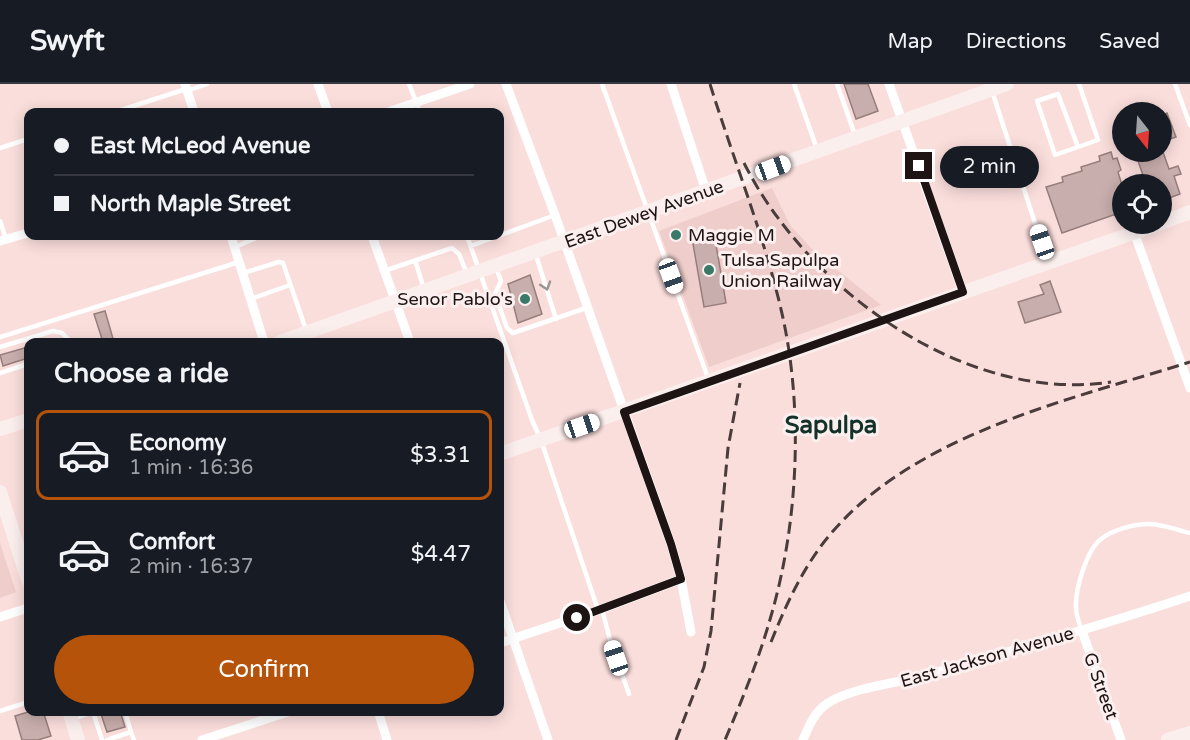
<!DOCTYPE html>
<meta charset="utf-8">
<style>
:root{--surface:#171b24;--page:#242831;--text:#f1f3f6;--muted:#9ea1a6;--line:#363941;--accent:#b45309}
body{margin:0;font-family:"Varela Round",sans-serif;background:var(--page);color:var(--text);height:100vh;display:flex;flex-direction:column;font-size:22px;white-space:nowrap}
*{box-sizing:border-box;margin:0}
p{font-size:20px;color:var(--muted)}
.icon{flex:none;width:33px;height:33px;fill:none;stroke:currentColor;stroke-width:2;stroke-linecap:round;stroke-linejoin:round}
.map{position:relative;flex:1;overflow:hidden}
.drawer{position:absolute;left:24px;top:254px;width:480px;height:378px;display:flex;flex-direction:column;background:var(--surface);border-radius:12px;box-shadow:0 3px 15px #0003}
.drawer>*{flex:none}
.banner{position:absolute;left:24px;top:24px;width:480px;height:132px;border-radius:12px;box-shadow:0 3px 15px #0003;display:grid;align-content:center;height:132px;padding:0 30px;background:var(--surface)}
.needle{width:39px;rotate:163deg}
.fabs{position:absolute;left:1112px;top:18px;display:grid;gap:12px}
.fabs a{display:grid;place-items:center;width:60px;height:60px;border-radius:50%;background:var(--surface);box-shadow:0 3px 15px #0003;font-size:30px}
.end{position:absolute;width:27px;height:27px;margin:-14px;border:8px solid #1d1413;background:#fff;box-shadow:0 0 0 3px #fff}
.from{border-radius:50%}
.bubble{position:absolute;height:42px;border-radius:21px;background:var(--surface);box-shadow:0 3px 15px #0003;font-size:20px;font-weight:600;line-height:42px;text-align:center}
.car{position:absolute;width:18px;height:36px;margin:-18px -9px;border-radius:8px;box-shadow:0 0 4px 2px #0007;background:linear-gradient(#fff 24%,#345 0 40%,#fff 0 76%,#345 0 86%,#fff 0)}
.banner b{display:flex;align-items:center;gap:21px;height:57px;font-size:22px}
.banner b+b{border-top:2px solid var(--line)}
.banner i{width:15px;height:15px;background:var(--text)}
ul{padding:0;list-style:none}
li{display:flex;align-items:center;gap:18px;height:90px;margin:0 12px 9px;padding:0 18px;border:3px solid transparent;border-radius:12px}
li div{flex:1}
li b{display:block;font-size:22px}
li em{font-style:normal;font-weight:600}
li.selected{border-color:var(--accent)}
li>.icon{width:54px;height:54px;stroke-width:1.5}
h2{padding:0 30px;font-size:27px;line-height:72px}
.action{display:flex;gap:12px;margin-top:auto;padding:12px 30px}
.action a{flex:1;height:69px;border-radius:36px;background:var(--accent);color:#fff;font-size:24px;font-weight:600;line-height:69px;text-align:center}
header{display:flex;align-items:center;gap:36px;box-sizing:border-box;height:84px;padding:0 30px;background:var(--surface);border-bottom:2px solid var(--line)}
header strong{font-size:28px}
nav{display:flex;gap:33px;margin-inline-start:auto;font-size:21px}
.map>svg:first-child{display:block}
</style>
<header>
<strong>Swyft</strong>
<nav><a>Map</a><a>Directions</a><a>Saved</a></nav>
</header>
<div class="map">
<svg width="1190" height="656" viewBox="0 0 1190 656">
<rect width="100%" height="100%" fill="#fadedc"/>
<path fill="#efcdca" d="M772 104 790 141 814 167 881 221 709 283 659 147Z
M0 459 16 508 0 514Z"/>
<path fill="#c8aeac" stroke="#967e7c" stroke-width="1.5" d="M844 0H868L878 27 856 35Z
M1167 29 1176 53 1161 58V32Z
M1111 68 1113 75 1117 74 1121 86 1118 88 1122 101V128L1062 149 1046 103 1063 98 1062 93 1082 87 1081 83 1100 77 1099 72Z
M1135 68H1163L1169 85 1178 82 1181 90 1174 92 1180 110 1161 117V100H1146Z
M714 149 726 219 704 223 692 154Z
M530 191 542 230 518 239 508 200Z
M1050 197 1061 228 1025 239 1018 218 1044 210 1040 201Z
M105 227 114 258H103L94 230Z
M28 263V274L3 282 0 271Z
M31 627H43L51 652 38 656H22L15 632Z
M100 627H120L125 643 107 648Z"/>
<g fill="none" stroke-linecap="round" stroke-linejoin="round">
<path stroke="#fff" stroke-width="4.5" d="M409 0 420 28
M602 0 708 294
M794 0 817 65
M837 0 855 51
M1175 0 1190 41
M187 7 207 0
M992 7 1047 176
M115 28 186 5
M1078 63 1058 10 1037 17 1055 71 1098 56 1079 0
M0 64 28 55
M0 137 6 155
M467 152 532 336 541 356 598 526
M471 162 555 131
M235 163 261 152
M535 168 556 235
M415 176 424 205
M496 184 501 197 495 210 507 244 513 249 586 224
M384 187 452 164 459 170 467 190
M243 189 279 178 283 179 306 246
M251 215 290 201
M0 253 239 178
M0 263 53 247 62 249 70 257
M0 289 28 280
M602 525 610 556 629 610
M1082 547C1080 540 1076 532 1076 524 1075 506 1086 467 1101 455 1112 446 1134 440 1149 440 1162 440 1177 446 1190 449
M0 627 28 618
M125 627 131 648
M75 634 93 628 102 656
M107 656 131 648 134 656"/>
<path stroke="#fff" stroke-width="9" d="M185 0 194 28
M318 0 328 28
M506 0 555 131 671 460 681 495 691 548
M671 0 706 107
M889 0 963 208
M388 28 470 0
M1134 148 1190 304
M231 152 264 258
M372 152 410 258
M0 157 28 149
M500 517 548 656
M0 533 28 524
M1082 547 1121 656
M500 559 602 525 681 495
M378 627 387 656
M202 656 291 627
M803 656C809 642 814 628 828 619 851 604 896 599 924 592 1013 566 1102 542 1190 512"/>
<path stroke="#fbefee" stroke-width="14" d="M1161 139 1190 128
M280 258 1007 0
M0 345 28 336
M500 370 1159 140
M0 408 28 496
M69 627 78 656
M1168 656 1190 649"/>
<path stroke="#493c3b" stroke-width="3" stroke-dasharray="12 6" stroke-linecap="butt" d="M710 0C733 74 762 146 780 221 804 319 799 436 771 532 759 575 742 616 725 656
M744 79C807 205 965 320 1111 298
M771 558C785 523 801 488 824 458 908 351 1066 317 1190 278
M676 656 704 583 711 547 728 364 740 299"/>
</g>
<defs><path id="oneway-chevron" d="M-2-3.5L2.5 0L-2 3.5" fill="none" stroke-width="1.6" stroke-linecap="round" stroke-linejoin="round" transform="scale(1.5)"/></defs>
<use stroke="#999595" href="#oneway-chevron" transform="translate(546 202) rotate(72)"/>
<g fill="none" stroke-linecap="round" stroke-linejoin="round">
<path stroke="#1d1413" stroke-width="8" d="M577 534 681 495 671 460 624 328 963 208 919 82"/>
</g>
<g fill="#397968" stroke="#fbf0ef" stroke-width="2">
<circle cx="676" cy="151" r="6"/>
<circle cx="709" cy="186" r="6"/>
<circle cx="525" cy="215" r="6"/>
</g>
<g text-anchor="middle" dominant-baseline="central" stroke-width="6" stroke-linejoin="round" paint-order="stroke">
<g font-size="18" fill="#1d1413" stroke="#fbf0ef">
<text transform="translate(644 130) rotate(-20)">East Dewey Avenue</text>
<text transform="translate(987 573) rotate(-16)">East Jackson Avenue</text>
<text transform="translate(1101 602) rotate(70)">G Street</text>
</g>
<g font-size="18" fill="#1d1413" stroke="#fbf0ef" text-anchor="start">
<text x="688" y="151">Maggie M</text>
<text x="721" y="176">Tulsa Sapulpa<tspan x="721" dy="21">Union Railway</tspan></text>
<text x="513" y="215" text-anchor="end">Senor Pablo's</text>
</g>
<g font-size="24" font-weight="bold" fill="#133129" stroke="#fbf0ef">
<text x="831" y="341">Sapulpa</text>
</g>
</g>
</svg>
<div class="fabs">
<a><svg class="needle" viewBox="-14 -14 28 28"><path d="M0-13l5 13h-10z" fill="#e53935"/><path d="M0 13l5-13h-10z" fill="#9ea1a6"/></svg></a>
<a><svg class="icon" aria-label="locate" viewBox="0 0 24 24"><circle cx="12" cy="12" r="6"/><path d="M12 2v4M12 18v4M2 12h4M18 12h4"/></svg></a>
</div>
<i class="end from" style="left:577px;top:534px"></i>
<i class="end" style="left:919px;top:82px"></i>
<div class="bubble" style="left:940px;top:62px;width:99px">2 min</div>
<i class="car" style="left:773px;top:84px;rotate:70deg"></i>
<i class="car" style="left:1042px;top:158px;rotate:341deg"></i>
<i class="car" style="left:671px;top:192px;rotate:160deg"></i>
<i class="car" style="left:582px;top:342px;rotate:71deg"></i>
<i class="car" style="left:616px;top:574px;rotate:341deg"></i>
<div class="banner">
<b><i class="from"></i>East McLeod Avenue</b>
<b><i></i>North Maple Street</b>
</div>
<section class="drawer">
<h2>Choose a ride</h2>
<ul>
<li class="selected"><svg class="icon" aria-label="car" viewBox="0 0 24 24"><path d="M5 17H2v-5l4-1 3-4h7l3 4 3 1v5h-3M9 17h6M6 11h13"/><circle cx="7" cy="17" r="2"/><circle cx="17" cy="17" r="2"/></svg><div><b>Economy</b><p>1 min · 16:36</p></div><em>$3.31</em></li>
<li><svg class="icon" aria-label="car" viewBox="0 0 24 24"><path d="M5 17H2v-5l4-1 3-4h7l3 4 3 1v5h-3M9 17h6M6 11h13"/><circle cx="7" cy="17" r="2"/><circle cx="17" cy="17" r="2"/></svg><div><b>Comfort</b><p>2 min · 16:37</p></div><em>$4.47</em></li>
</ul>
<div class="action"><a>Confirm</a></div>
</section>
</div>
